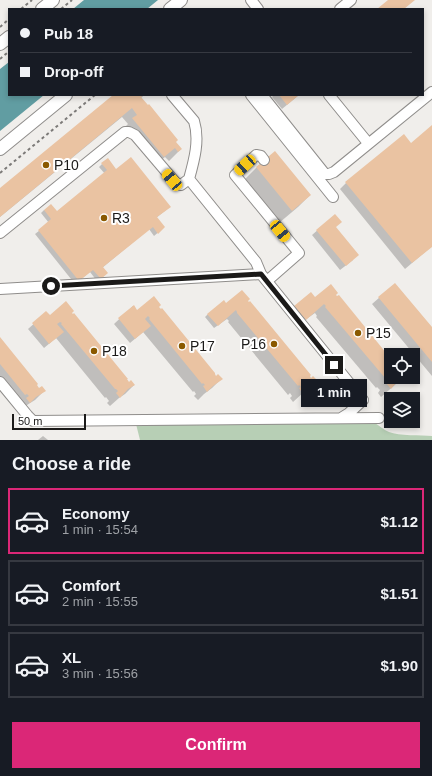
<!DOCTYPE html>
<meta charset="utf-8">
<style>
:root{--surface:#171b24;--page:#242831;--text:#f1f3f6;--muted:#9ea1a6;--line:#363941;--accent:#db2777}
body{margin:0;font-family:Arial,sans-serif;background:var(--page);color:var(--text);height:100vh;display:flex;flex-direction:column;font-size:15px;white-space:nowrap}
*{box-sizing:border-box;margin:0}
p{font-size:13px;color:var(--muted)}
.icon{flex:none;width:22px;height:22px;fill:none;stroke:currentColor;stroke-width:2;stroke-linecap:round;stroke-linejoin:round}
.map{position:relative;height:440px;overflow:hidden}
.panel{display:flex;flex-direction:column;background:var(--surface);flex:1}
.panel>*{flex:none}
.guide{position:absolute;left:8px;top:8px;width:416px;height:88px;border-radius:0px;box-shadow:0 2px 6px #0003;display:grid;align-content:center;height:88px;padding:0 12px;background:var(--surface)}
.controls{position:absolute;left:384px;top:348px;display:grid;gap:8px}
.controls a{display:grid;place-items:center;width:36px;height:36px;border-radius:0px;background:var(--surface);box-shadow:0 2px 6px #0003;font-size:20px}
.scale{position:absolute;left:12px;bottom:10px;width:74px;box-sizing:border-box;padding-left:4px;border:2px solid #1b1a19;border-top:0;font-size:11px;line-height:14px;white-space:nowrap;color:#1b1a19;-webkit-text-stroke:3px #fff;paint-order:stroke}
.end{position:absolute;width:18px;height:18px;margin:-9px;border:5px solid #1b1a19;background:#fff;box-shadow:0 0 0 2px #fff}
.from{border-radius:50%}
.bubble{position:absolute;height:28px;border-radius:0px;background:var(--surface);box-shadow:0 2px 6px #0003;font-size:13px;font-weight:700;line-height:28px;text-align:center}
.car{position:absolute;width:12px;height:24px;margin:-12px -6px;border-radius:5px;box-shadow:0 0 3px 1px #0007;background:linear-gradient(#f5c518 24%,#345 0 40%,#f5c518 0 76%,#345 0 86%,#f5c518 0)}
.guide b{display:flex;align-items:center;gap:14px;height:38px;font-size:15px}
.guide b+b{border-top:1px solid var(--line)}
.guide i{width:10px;height:10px;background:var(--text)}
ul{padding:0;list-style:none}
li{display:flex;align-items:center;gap:12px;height:66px;margin:0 8px 6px;padding:0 4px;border:2px solid var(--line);border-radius:0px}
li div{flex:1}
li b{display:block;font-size:15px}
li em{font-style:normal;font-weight:700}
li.current{border-color:var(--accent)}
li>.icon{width:36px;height:36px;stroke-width:1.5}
h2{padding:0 12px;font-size:18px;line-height:48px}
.action{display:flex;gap:8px;margin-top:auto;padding:8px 12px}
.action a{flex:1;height:46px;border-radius:0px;background:var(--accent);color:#fff;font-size:16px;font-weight:700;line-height:46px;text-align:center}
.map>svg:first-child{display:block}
</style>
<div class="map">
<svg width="432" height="440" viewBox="0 0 432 440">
<rect width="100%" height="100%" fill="#f0eeeb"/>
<path fill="#b7cfb5" d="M375 423C380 426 384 430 389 432 399 436 421 435 432 436V440H140L136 424Z"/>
<path fill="#619da2" d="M84 0H158L147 9H73Z
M9 62V95H44L0 131V69Z"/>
<path fill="#0003" d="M115 95H144L141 98 181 149 169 161 165 157 155 165 124 128 128 124 122 117 0 217V190Z
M274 95H299L282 109 272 97Z
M432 127V246L405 269 340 189 346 183 411 144Z
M275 153 310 195 298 207 279 223 244 180 256 168Z
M102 164 116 170 166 210 156 218 161 230 154 236 149 229 102 268 106 273 97 281 90 272 75 284 35 234 49 223 41 213 44 210 57 212 105 174 99 167Z
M335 215V227L353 260 340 270 312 235Z
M395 284 432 328V376L372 304Z
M334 295 391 361V377H404L381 397 378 393 380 390 377 387 376 388 316 317 317 316 315 313 302 322 292 310 295 307 315 299Z
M247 301 311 379 316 381 293 402 290 398 292 396 290 393 288 395 228 322 229 321 227 319 214 328 205 317 208 314 227 305Z
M133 306 137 311 158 307 216 377 221 379 212 388 204 394 198 400 194 396 196 394 194 391 193 392 143 332 130 343 114 324Z
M46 313 49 316 71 313 129 383 134 385 125 394 119 398 110 406 107 403 109 401 106 397 105 398 56 338 44 348 28 329Z
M0 339 39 389 44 391 35 400 27 405 21 411 0 384Z
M43 436 48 440H38Z"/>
<path fill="#eac3a2" d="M388 0H415L404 9H377Z
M113 95H144L141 97 148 105 149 104 178 140 176 142 182 149 178 152 175 148 164 157 132 118 137 115 132 108 0 217V188Z
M279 95H299L287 105Z
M432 125V247L412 263 345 182 404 134 411 143Z
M275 151 311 195 292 211 256 167Z
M131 157 171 207 157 217 165 227 158 234 153 227 103 267 108 273 101 279 93 270 79 281 38 230 51 219 44 210 51 204 57 211 107 170 101 163 108 158 116 169Z
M335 214 342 222 336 227 359 255 346 266 316 230Z
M395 283 432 327V362L378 297Z
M331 284 338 293 336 295 337 296 339 295 391 359V377H404L396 383 391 389 386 383 389 380 387 378 386 379 325 307 326 306 324 304 306 320 294 306 311 292 315 297Z
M242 290 250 299 248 301 249 302 250 301 311 375 310 376 311 378 313 376 318 381 303 394 299 388 301 387 299 385 298 386 237 313V312L236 310 218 326 207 314 224 300 226 303Z
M154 296 161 305 159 307 161 309 162 308 215 373V374L216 376 218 374 223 379 213 386 207 392 203 386 205 385 203 383 202 384 149 319 150 318 148 316 145 319 151 326 135 339 118 318 134 305 137 310Z
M66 301 74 311 72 313 73 314 74 313 128 379H127L129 382 131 380 135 385 128 389 120 398 116 393 118 391 116 389H115L61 324 62 323 60 322 57 324 64 332 49 344 32 323 46 311 50 315Z
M0 337 38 384 37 385 39 388 42 386 46 391 36 397 30 403 26 398 29 396 27 394 25 395 0 364Z"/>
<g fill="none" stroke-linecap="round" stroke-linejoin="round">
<g stroke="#8f8d8b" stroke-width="12">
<path id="minor" d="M251 0 258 9
M340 9 351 0
M251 95 333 197
M262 95 325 174H329L334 172 432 92
M329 95 368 143
M264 160 261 156 256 155 235 175 299 253 267 281
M189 179 256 262 261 274 363 400 349 413 341 418
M0 233 125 132H129L135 135 175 182 178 184 181 185 189 179C194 161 200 140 194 121L172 95
M0 289 261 274
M0 382 28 416 33 421 379 418"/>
</g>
<g stroke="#8f8d8b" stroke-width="14">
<path id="major" d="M42 9 53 0
M170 9 181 0
M0 44 9 37
M0 149 66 95"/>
</g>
<path stroke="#7c7a78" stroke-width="2" stroke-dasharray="3 3" stroke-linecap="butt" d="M21 9 32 0
M61 9 72 0
M0 27 9 19
M0 59 7 53
M0 173 95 95"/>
<use href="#minor" stroke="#fff" stroke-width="10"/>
<use href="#major" stroke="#fff" stroke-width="12"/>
</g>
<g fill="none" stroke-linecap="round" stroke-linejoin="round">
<path stroke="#1b1a19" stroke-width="5" d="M51 286 261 274 334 365"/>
</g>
<g fill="#8a5900" stroke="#fff" stroke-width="1.5">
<circle cx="46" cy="165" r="4"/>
<circle cx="104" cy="218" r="4"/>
<circle cx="358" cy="333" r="4"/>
<circle cx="274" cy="344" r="4"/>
<circle cx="182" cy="346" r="4"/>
<circle cx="94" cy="351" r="4"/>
</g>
<g text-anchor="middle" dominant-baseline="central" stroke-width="4" stroke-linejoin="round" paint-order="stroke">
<g font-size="14" fill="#1b1a19" stroke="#fff" text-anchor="start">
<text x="54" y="165">P10</text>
<text x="112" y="218">R3</text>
<text x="366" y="333">P15</text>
<text x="266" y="344" text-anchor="end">P16</text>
<text x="190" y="346">P17</text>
<text x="102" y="351">P18</text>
</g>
</g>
</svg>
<div class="controls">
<a><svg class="icon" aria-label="locate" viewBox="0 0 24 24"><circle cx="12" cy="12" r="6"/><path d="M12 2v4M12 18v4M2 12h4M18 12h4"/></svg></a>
<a><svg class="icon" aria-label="layers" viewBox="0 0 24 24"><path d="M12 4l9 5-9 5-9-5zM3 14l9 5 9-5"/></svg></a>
</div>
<div class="scale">50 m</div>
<i class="end from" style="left:51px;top:286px"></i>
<i class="end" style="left:334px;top:365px"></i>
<div class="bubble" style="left:301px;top:379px;width:66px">1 min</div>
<i class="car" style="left:245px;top:165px;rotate:228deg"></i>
<i class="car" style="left:172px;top:180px;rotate:320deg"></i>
<i class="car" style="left:280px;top:231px;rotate:141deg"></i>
<div class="guide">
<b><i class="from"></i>Pub 18</b>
<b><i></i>Drop-off</b>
</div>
</div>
<section class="panel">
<h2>Choose a ride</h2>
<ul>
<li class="current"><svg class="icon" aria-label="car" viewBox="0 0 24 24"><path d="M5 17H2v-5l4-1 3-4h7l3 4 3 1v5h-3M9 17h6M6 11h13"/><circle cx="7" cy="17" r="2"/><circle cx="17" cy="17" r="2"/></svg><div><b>Economy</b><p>1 min · 15:54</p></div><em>$1.12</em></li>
<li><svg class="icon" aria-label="car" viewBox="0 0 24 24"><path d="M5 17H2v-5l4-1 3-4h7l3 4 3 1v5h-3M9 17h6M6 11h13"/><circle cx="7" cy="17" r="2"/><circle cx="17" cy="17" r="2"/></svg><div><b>Comfort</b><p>2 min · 15:55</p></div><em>$1.51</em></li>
<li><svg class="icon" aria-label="car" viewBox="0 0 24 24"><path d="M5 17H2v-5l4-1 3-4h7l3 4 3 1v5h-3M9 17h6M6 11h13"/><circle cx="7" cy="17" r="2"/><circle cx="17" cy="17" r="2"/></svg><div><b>XL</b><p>3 min · 15:56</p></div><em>$1.90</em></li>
</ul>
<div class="action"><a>Confirm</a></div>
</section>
